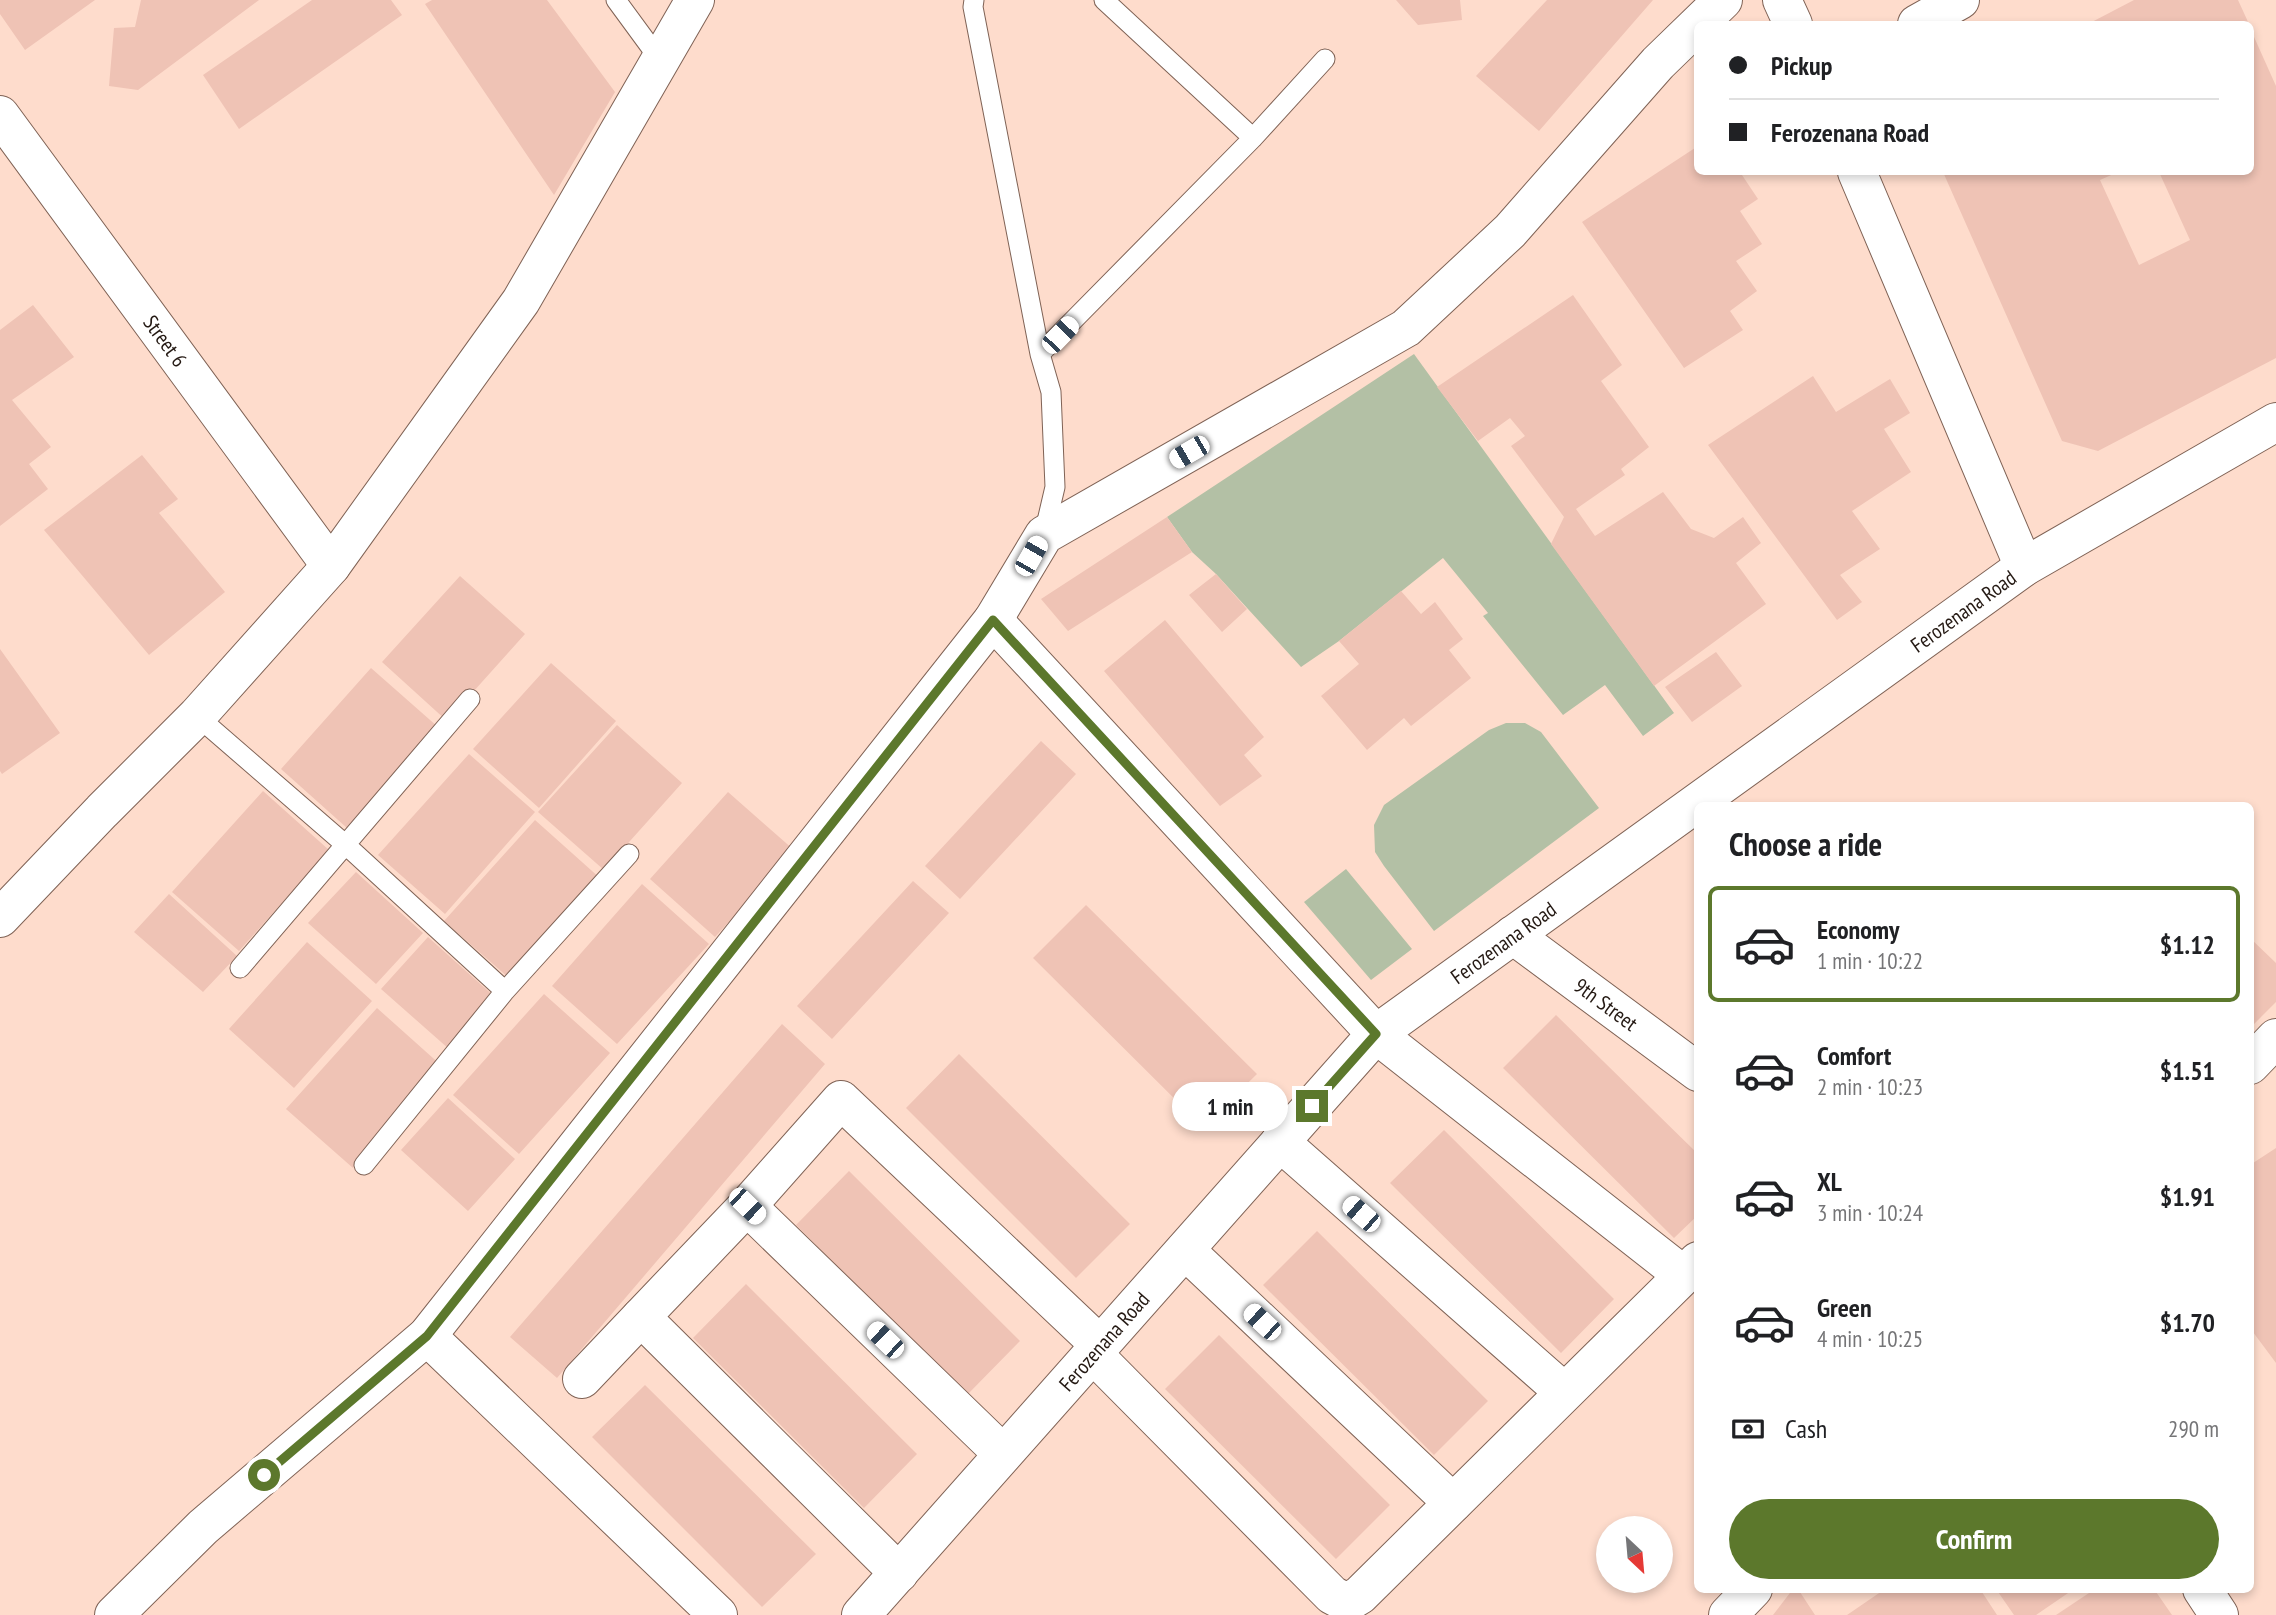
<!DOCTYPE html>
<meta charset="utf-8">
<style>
:root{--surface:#fff;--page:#f2f2f2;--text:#202124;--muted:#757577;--line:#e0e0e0;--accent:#5c782c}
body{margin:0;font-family:"PT Sans Narrow",sans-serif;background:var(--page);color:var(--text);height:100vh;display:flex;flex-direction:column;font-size:26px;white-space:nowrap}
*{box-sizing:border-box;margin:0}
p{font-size:23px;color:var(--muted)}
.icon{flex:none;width:38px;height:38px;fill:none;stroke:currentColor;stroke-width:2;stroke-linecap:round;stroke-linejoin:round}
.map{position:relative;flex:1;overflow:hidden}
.drawer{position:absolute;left:1694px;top:802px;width:560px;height:791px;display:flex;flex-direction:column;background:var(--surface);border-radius:10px;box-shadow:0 4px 10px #0003}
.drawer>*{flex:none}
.hud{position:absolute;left:1694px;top:21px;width:560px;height:154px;border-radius:10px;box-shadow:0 4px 10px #0003;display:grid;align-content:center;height:154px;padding:0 35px;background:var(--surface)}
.needle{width:46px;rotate:154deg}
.buttons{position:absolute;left:1596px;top:1516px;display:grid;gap:14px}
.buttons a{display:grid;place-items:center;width:77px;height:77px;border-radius:50%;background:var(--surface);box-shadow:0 4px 10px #0003;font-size:35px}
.end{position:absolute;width:32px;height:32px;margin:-16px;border:9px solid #5c782c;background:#fff;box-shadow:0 0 0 4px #fff}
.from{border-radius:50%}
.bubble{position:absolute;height:49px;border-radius:24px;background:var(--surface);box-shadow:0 4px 10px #0003;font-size:23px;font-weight:700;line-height:49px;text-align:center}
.car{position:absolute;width:21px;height:42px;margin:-21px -10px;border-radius:9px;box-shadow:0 0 5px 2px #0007;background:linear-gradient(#fff 24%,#345 0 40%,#fff 0 76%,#345 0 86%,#fff 0)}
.hud b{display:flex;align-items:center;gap:24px;height:66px;font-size:26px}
.hud b+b{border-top:2px solid var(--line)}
.hud i{width:18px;height:18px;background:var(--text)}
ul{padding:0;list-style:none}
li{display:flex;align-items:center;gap:21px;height:116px;margin:0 14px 10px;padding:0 21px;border:4px solid transparent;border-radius:10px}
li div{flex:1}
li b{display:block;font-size:26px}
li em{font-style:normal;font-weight:700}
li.active{border-color:var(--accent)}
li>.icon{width:63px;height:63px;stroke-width:1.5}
h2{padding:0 35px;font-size:32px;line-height:84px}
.pay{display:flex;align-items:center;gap:18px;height:77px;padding:0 35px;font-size:26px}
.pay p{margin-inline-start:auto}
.action{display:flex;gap:14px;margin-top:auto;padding:14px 35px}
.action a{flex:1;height:80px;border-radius:42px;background:var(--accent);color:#fff;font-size:28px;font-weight:700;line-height:80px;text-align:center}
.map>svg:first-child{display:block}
</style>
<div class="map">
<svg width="2276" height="1615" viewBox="0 0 2276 1615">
<rect width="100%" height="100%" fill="#fedccc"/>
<path fill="#b3c0a5" d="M1414 354 1674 713 1643 736 1605 685 1563 715 1483 616 1488 613 1443 558 1339 641 1301 667 1216 574 1192 552 1167 517Z
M1506 723H1525L1541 732 1599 808 1434 931 1384 866 1375 852 1374 825 1384 805 1489 730Z
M1346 869 1412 949 1371 980 1304 902Z"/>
<path fill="#efc3b5" d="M0 0H95L25 50 0 14Z
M141 0H259L138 90 109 86 114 28 135 27Z
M312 0H391L402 15 239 129 203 75Z
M432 0H547L615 92 554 195 425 4Z
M1396 0H1460L1462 20 1418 25Z
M1547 0H1653L1539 131 1476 76Z
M2134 0H2238L2249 24H2088Z
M2250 28 2276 86V358L2098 451 2062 441 1943 172H2118L2100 180 2139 265 2190 240 2159 172H2250Z
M1698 146V172H1740L1758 199 1740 211 1762 244 1736 261 1757 291 1730 311 1743 330 1684 368 1582 222Z
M1573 295 1622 365 1601 381 1649 447 1621 469 1625 475 1576 509 1595 536 1663 492 1691 529 1714 538 1743 517 1761 543 1736 563 1766 604 1654 686 1551 544 1564 517 1511 446 1525 436 1510 418 1478 441 1437 387Z
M33 305 74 357 12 400 51 447 29 464 48 489 0 526V330Z
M1813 376 1836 412 1890 379 1910 413 1884 429 1911 472 1852 511 1880 549 1840 575 1862 602 1837 620 1708 445Z
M142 455 178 499 159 513 225 592 149 655 44 530Z
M1167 517 1192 552 1068 631 1041 599Z
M1216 574 1247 609 1222 632 1189 595Z
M460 576 525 634 447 721 382 662Z
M1401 591 1421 614 1435 602 1463 639 1449 650 1471 678 1411 726 1404 718 1367 750 1321 696 1359 664 1339 641Z
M1165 620 1264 737 1244 755 1262 776 1220 806 1104 671Z
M0 649 60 733 2 774 0 771Z
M1716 652 1742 686 1692 722 1665 687Z
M551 663 616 721 539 808 473 749Z
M371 668 438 727 347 828 281 769Z
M617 725 682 783 604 870 538 812Z
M1041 741 1076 774 960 899 925 866Z
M469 754 535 812 445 914 378 855Z
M263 791 329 850 239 951 172 892Z
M728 792 794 850 715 937 650 879Z
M535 820 601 879 511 980 444 921Z
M356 872 423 933 376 984 308 923Z
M913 881 949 913 832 1039 797 1006Z
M642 884 709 944 617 1044 552 986Z
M169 894 237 956 203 992 134 932Z
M1086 905 1257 1074 1203 1127 1033 958Z
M428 937 496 998 449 1049 381 989Z
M2250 938 2276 963V1002L2250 1028Z
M307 942 372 1001 294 1088 229 1029Z
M544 994 610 1053 519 1154 453 1095Z
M377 1008 443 1067 353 1168 286 1109Z
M1556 1015 1698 1154V1215L1674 1238 1503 1068Z
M782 1024 825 1064 557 1378 510 1337Z
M959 1054 1130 1224 1076 1278 906 1108Z
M448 1098 515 1159 468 1211 401 1150Z
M1444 1130 1614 1299 1561 1353 1390 1183Z
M2276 1148V1363L2250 1328V1165Z
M849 1171 1020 1341 967 1395 796 1225Z
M1317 1231 1488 1401 1434 1455 1263 1285Z
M746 1284 917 1454 864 1508 693 1338Z
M1219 1335 1390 1505 1336 1559 1165 1389Z
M645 1385 816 1554 762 1607 592 1437Z
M1793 1589H1798L1815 1615H1773Z
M1885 1589H1980L1997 1615H1847Z
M1996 1589H2074L2036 1615H2014Z
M2095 1589H2154L2172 1615H2056Z"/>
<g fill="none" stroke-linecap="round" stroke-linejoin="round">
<g stroke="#7f6255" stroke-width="21">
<path id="lane" d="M616 0 660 60
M974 0 973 7 1040 354
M1104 0 1253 138
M1044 534 1055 487 1051 392 1040 354 1253 138 1325 59
M197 716 347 846 505 991
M240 968 470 699
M364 1165 505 991 629 854"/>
</g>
<g stroke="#7f6255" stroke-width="40">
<g id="street">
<path d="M1782 0 1793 24"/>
<path d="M1917 24 1960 0"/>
<path id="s1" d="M0 115 331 566"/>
<path d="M1857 172 2024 567"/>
<path d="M993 620 1376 1034 1683 1275"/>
<path d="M0 918 102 811 197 716 331 566 521 301 695 0"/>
<path id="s2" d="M1513 935 1698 1072"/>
<path d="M2250 1065 2276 1038"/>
<path d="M1280 1142 1564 1392"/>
<path d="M747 1206 841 1100 1100 1345"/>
<path d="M1185 1250 1453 1503"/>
<path d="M427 1336 718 1615"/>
<path d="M1093 1354 1332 1595 1347 1603 1360 1595 1698 1261"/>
<path d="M582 1379 641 1317"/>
<path d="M899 1573 641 1317 747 1206 1003 1454"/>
<path d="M2202 1589 2219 1615"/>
<path d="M114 1615 203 1527 427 1336 993 620 1044 535 1406 328 1510 231 1658 63 1723 0"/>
<path d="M1728 1615 1753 1589"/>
</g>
</g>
<g stroke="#7f6255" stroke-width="40">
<g id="secondary">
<path id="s3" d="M861 1615 1376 1034 2024 567 2276 422"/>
</g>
</g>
<use href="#lane" stroke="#fff" stroke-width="19"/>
<use href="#street" stroke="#fff" stroke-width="38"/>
<use href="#secondary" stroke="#fff" stroke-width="38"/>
</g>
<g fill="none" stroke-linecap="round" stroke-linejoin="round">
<path stroke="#5c782c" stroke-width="9" d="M264 1475 427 1336 993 620 1376 1034 1312 1106"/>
</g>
<g text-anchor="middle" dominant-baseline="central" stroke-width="5" stroke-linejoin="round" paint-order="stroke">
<g font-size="21" fill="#241913" stroke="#fedccc">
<text stroke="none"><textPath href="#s1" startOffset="280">Street 6</textPath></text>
<text stroke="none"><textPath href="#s3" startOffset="1500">Ferozenana Road</textPath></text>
<text stroke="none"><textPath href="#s3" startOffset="933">Ferozenana Road</textPath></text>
<text stroke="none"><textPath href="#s2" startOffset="116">9th Street</textPath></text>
<text stroke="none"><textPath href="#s3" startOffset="366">Ferozenana Road</textPath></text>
</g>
</g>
</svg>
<div class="buttons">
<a><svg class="needle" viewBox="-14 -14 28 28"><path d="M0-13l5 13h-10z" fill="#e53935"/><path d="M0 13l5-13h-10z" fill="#757577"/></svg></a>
</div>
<i class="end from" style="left:264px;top:1475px"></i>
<i class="end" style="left:1312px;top:1106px"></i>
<div class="bubble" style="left:1172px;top:1082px;width:116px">1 min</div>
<i class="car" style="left:1060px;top:335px;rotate:44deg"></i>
<i class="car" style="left:1189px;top:452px;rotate:240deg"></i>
<i class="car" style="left:1031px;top:556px;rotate:30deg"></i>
<i class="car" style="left:747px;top:1206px;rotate:134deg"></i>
<i class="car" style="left:1361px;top:1214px;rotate:311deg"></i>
<i class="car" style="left:1262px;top:1322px;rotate:313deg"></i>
<i class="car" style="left:885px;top:1340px;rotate:314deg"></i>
<div class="hud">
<b><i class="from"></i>Pickup</b>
<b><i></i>Ferozenana Road</b>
</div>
<section class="drawer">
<h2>Choose a ride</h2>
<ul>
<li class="active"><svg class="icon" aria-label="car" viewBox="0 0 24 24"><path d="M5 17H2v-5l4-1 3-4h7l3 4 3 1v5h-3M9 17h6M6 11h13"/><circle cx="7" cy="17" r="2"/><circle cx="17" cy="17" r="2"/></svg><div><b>Economy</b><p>1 min · 10:22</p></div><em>$1.12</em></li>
<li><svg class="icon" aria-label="car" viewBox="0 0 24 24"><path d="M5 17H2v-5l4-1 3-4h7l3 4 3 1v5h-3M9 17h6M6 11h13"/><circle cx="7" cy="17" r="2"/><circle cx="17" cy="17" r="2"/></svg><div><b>Comfort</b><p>2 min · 10:23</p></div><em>$1.51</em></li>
<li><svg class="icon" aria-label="car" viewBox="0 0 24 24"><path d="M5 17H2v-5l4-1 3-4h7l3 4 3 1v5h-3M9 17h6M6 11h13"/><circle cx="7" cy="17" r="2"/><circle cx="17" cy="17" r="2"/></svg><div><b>XL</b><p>3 min · 10:24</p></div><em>$1.91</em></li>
<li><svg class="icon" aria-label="car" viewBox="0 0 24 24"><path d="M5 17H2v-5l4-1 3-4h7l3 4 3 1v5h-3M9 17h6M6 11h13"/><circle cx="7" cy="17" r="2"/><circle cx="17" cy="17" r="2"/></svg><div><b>Green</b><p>4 min · 10:25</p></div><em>$1.70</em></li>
</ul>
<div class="pay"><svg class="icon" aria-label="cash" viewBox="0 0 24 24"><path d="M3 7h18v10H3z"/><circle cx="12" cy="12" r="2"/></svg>Cash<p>290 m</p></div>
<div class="action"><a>Confirm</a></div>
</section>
</div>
